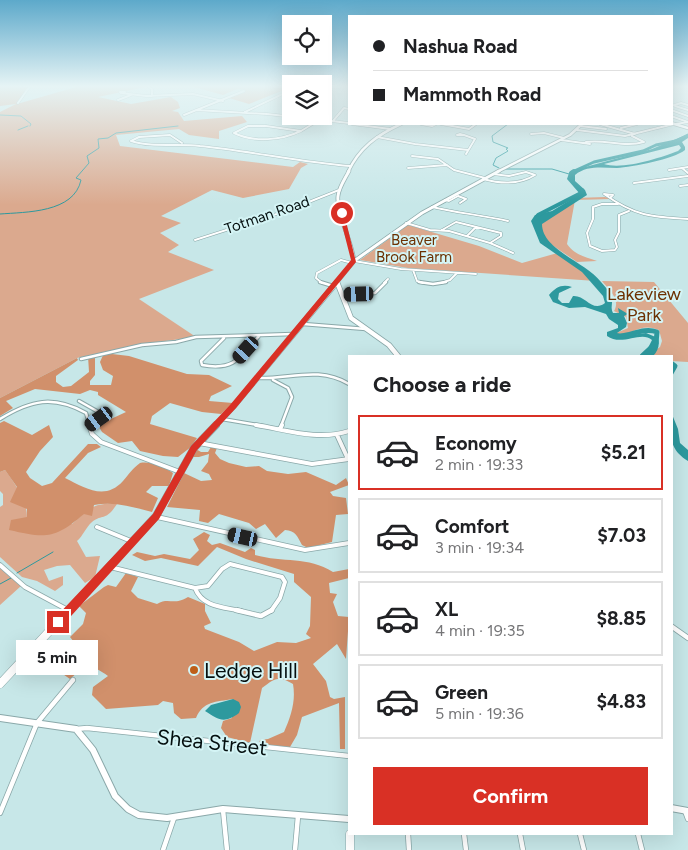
<!DOCTYPE html>
<meta charset="utf-8">
<style>
:root{--surface:#fff;--page:#f2f2f2;--text:#202124;--muted:#757577;--line:#e0e0e0;--accent:#d93025}
body{margin:0;font-family:Figtree,sans-serif;background:var(--page);color:var(--text);height:100vh;display:flex;flex-direction:column;font-size:19px;white-space:nowrap}
*{box-sizing:border-box;margin:0}
p{font-size:16px;color:var(--muted)}
.icon{flex:none;width:28px;height:28px;fill:none;stroke:currentColor;stroke-width:2;stroke-linecap:round;stroke-linejoin:round}
.map{position:relative;flex:1;overflow:hidden}
.drawer{position:absolute;left:348px;top:355px;width:325px;height:480px;display:flex;flex-direction:column;background:var(--surface);border-radius:0px;box-shadow:0 5px 20px #0002}
.drawer>*{flex:none}
.hud{position:absolute;left:348px;top:15px;width:325px;height:110px;border-radius:0px;box-shadow:0 5px 20px #0002;display:grid;align-content:center;height:110px;padding:0 25px;background:var(--surface)}
.controls{position:absolute;left:282px;top:15px;display:grid;gap:10px}
.controls a{display:grid;place-items:center;width:50px;height:50px;border-radius:0px;background:var(--surface);box-shadow:0 5px 20px #0002;font-size:25px}
.end{position:absolute;width:22px;height:22px;margin:-11px;border:6px solid #d93025;background:#fff;box-shadow:0 0 0 2px #fff}
.from{border-radius:50%}
.bubble{position:absolute;height:35px;border-radius:0px;background:var(--surface);box-shadow:0 5px 20px #0002;font-size:16px;font-weight:700;line-height:35px;text-align:center}
.car{position:absolute;width:15px;height:30px;margin:-15px -8px;border-radius:6px;box-shadow:0 0 4px 1px #0007;background:linear-gradient(#222 24%,#8ab4d8 0 40%,#222 0 76%,#8ab4d8 0 86%,#222 0)}
.hud b{display:flex;align-items:center;gap:18px;height:48px;font-size:19px}
.hud b+b{border-top:1px solid var(--line)}
.hud i{width:12px;height:12px;background:var(--text)}
ul{padding:0;list-style:none}
li{display:flex;align-items:center;gap:15px;height:75px;margin:0 10px 8px;padding:0 15px;border:2px solid var(--line);border-radius:0px}
li div{flex:1}
li b{display:block;font-size:19px}
li em{font-style:normal;font-weight:700}
li.current{border-color:var(--accent)}
li>.icon{width:45px;height:45px;stroke-width:1.5}
h2{padding:0 25px;font-size:22px;line-height:60px}
.cta{display:flex;gap:10px;margin-top:auto;padding:10px 25px}
.cta a{flex:1;height:58px;border-radius:0px;background:var(--accent);color:#fff;font-size:20px;font-weight:700;line-height:58px;text-align:center}
.map>svg:first-child{display:block}
</style>
<div class="map">
<svg width="688" height="850" viewBox="0 0 688 850">
<rect width="100%" height="100%" fill="#c7e7e8"/>
<path fill="#dba98e" d="M0 86 29 87 17 104 76 87 74 86H150L98 97 131 104 171 97 178 102 180 108 172 111 178 112 184 121 242 116 247 122 219 131V139L189 135 179 129 116 135 120 146 293 167 300 162 308 164 301 168 289 189 243 198 212 190 161 216 181 223 160 233 179 245 168 252 214 270 139 299 196 337 142 344 77 358 0 398V112L16 104 0 106Z
M191 86H291V87L249 104 229 98 246 90 237 89 223 95Z
M605 197 611 199 575 200 567 244C575 255 585 257 597 261L577 262 546 241 539 230 545 214 558 210 574 198Z
M408 225 479 246 522 263 561 252 596 281 408 268 360 260Z
M602 281 654 282 688 323V362L671 361V356H647L660 347 662 341 659 330C638 321 630 339 614 334L628 328 626 317 614 311C621 299 609 290 602 281Z
M5 470C15 484 27 500 27 517L72 524C89 509 93 502 117 504 105 522 104 513 92 522 86 527 83 536 77 541L86 557 100 556 95 577 85 583 70 565 57 566 44 570 49 581 63 576V585L55 591 37 581 22 577 0 557V507L3 505V494L0 491V472Z
M0 568 21 586 0 605Z"/>
<path fill="#d1906b" d="M111 352 112 354 129 356 187 374 209 375 232 386 211 396 209 401 233 403 221 414 202 412 170 403 152 416 150 424 197 438 191 447 178 457 163 456 140 451 132 441 118 443 102 432 98 425 126 412 98 395V392L90 390 80 394 35 389 6 401 13 408 0 416V398L77 358 78 360 56 376V382L63 387 71 386 89 372 88 356 95 355V375L90 381V385H111L113 376 103 370 100 362 104 353Z
M4 421 32 435 49 425 53 437 40 451 26 472 30 478 42 486 52 483 88 444H97L101 447 88 453 65 478C85 488 105 501 123 481 129 474 133 468 140 463 151 461 164 467 173 473L169 486H152L146 492 158 498 152 512C133 507 114 501 94 505L92 516 84 514C54 540 45 538 9 530L11 520 27 517V509L10 502 17 487 5 470 0 472V423Z
M211 447 217 448 215 453 220 459 229 463 246 467 259 466 267 471 288 474 306 472 336 485 346 478 349 485 330 492 333 496 346 498 348 514 336 515 332 542 308 548 302 545C297 536 296 531 285 530L276 538 265 524 256 529 249 523 219 514 208 523 199 521 200 510 167 507 184 473 201 481 212 480 209 474 201 471 208 462 209 454 199 457H192L196 449 201 452H208Z
M204 532 210 535 207 541 212 545 220 543 245 552 251 548 255 550V555C283 563 308 556 333 572L349 569V578L329 583 330 593 337 594 333 602 338 616 349 617 346 659 337 644 313 664 326 681 330 697 334 699 345 697V749H340L339 703 302 717 297 735 290 747 259 744 260 740 268 739 284 732C291 716 296 701 293 684 278 675 275 678 262 688L250 743 227 737 221 728 223 721 232 718 233 699C216 702 203 701 196 718L181 719 174 713 173 703 163 701 158 705 106 709 92 695 93 687 108 676C92 664 85 665 70 679L57 670 70 665 81 651 70 637 83 624 86 613 79 606 104 587 108 585 116 587 126 573 138 577 131 591 138 598 157 604C169 597 173 606 188 597L205 604V611L211 623 204 626 205 629 239 642 254 651 277 642 296 643 311 638 306 634 310 626 311 597 294 582V574L246 559 217 547 198 566 161 558 145 561 132 555 137 552 155 556 164 554 190 559 199 550 193 539Z"/>
<path fill="#2d999e" fill-rule="evenodd" d="M688 134V138L682 142 685 147V150C674 159 632 167 617 168 603 168 587 165 575 175V181L585 190 587 195 542 224C542 250 586 262 601 282 604 286 611 292 612 298 613 303 610 307 613 313H619L618 308 628 314 624 316 627 323 626 327 617 333 616 337 646 333 658 338C660 345 658 351 653 356H644L652 340C641 330 622 347 607 336V332L618 328V325L609 319 606 314 585 307 569 308 553 302 549 295C556 287 562 284 572 287L559 293 558 299 562 303H569L573 296C586 295 592 313 605 303L603 296 582 272 540 243 531 221 535 215 552 211 580 194 567 179 569 173 574 170 652 149ZM679 145 681 148 678 151C660 158 623 170 604 164Z
M671 412 678 429 680 443 688 450V461C667 448 671 434 671 412Z
M233 699 239 702 241 707 239 713C224 724 219 720 205 711L211 705Z"/>
<g fill="none" stroke-linecap="round" stroke-linejoin="round">
<path stroke="#2d999e" stroke-width="1" d="M0 115 21 116 31 124 30 126
M18 130 28 126
M499 168 493 165 496 158 508 151 506 149 508 148 493 142 492 136 508 124
M505 169H552L569 174
M0 214C26 212 74 213 81 180L76 178 89 163 87 156 99 148 98 139 108 138 116 133 178 126
M17 573 53 552
M0 584 11 578"/>
<path stroke="#2d999e" stroke-width="3" d="M572 172 594 162 643 151 656 145 676 141 688 135"/>
<path stroke="#2d999e" stroke-width="4" d="M571 173 574 171
M538 215 583 192 582 190"/>
<path stroke="#2d999e" stroke-width="5" d="M612 334C625 341 640 326 657 332L656 343 642 356
M671 363 675 366 671 373"/>
<g stroke="#8aa8a9" stroke-width="3">
<path id="minor-far3" d="M686 86 688 87
M149 87 152 89V96
M288 87H291
M324 87 329 86
M123 93 125 92H120L121 93 146 96 193 94 223 101
M118 100 131 95
M18 103 30 86
M671 106 681 103 688 105
M675 106 688 110
M196 110 267 114 349 123
M671 110 688 116
M245 112 291 90
M184 115 244 91
M671 116 688 122
M333 121 344 108 349 109
M352 124 390 129
M421 124 432 126 436 124
M441 124 469 129 476 124
M600 124 635 134
M676 124 688 122
M248 126H266L301 131C282 140 254 143 234 133Z
M580 126 606 129
M621 128 637 124
M577 130 625 136 674 124
M301 131 319 120
M460 134 464 135H457Z
M531 134 544 133 564 138
M464 135 475 139 466 154
M377 137 415 144 468 150
M561 140 583 143
M586 142C606 139 624 148 644 142L632 136
M587 142 590 144 583 143Z
M182 143 170 135 139 137 131 141C152 148 178 143 200 146 250 151 300 162 350 166
M412 156 438 159 454 170 485 178
M408 168 447 165
M682 168 688 173
M669 170 688 167
M483 179C501 184 519 185 535 175L526 172 509 176 493 174
M634 183 688 176
M680 186 688 185
M611 197 613 195 604 194C635 216 651 217 688 219
M445 200 449 201 458 196 466 199 460 203
M618 204H602L593 207V219L587 233 590 246 602 251 615 250 617 247 615 240 619 232V215L629 211
M432 207C457 213 482 215 508 221
M406 223 430 230 449 231 490 243 513 253
M442 230 456 222 501 233V236L490 243
M467 236 476 227
M195 240 286 211 339 190
M354 261 401 269 476 274
M413 270 417 281 423 283
M322 283 316 278 317 273 341 260 352 263
M384 283 388 279
M441 283 450 280 457 273"/>
</g>
<g stroke="#8aa8a9" stroke-width="4.5">
<path id="minor-far2" d="M320 282 333 286
M419 282 433 284 446 282
M342 295 375 293 386 282
M303 324 366 329
M224 338 201 361 202 365C234 371 240 358 259 336
M81 359 142 345 176 342 196 337 293 334
M258 378C291 379 318 366 349 384
M273 380 288 388 292 397 281 426
M79 401 102 414 90 426
M0 419C31 400 53 395 86 413L90 426
M222 419 263 426"/>
</g>
<g stroke="#8aa8a9" stroke-width="5.5">
<path id="minor-far1" d="M89 425 92 434 101 442 180 472
M256 425C287 430 318 441 349 431
M280 429 282 425
M337 435 348 459
M199 443 312 464 349 459
M157 517 305 550 349 543
M97 527 131 541
M0 565 25 587 68 610
M110 567 195 588
M195 588C202 607 223 607 241 611
M195 588 208 586 222 569 230 564 282 577 285 582 280 598 271 611"/>
</g>
<g stroke="#8aa8a9" stroke-width="6">
<path id="minor" d="M236 610 261 616 272 610
M671 626 688 638
M76 729 87 728 349 756
M223 810 227 850
M685 811 688 819
M0 813 37 723 73 680
M408 834 409 850
M464 834 466 850
M520 834 523 850
M580 834 584 850
M638 834 642 850
M163 850 174 818
M295 850 298 816"/>
</g>
<g stroke="#8aa8a9" stroke-width="8">
<path id="tertiary" d="M0 718 76 729 93 750 115 796 128 809 139 815 167 818 223 809 349 819
M671 808 688 811"/>
</g>
<g stroke="#8aa8a9" stroke-width="4">
<path id="secondary-far4" d="M671 123 688 128
M348 172C359 148 377 135 401 124
M497 172 570 135 582 124"/>
</g>
<g stroke="#8aa8a9" stroke-width="4.5">
<path id="secondary-far3" d="M349 171C345 179 339 187 338 196 336 213 352 241 354 261
M336 283 354 261 422 213 499 171"/>
</g>
<g stroke="#8aa8a9" stroke-width="6">
<path id="secondary-far2" d="M337 282 351 318 389 345 398 356
M215 426 233 407 337 282"/>
</g>
<g stroke="#8aa8a9" stroke-width="8">
<path id="secondary-far1" d="M68 611 156 516 194 448 216 425"/>
</g>
<g stroke="#8aa8a9" stroke-width="9">
<path id="secondary" d="M0 684 69 610
M350 834V850"/>
</g>
<use href="#minor-far3" stroke="#fff" stroke-width="2"/>
<use href="#minor-far2" stroke="#fff" stroke-width="2.5"/>
<use href="#minor-far1" stroke="#fff" stroke-width="4"/>
<use href="#minor" stroke="#fff" stroke-width="4.5"/>
<use href="#tertiary" stroke="#fff" stroke-width="6"/>
<use href="#secondary-far4" stroke="#fff" stroke-width="2.5"/>
<use href="#secondary-far3" stroke="#fff" stroke-width="3"/>
<use href="#secondary-far2" stroke="#fff" stroke-width="4.5"/>
<use href="#secondary-far1" stroke="#fff" stroke-width="5.5"/>
<use href="#secondary" stroke="#fff" stroke-width="8"/>
</g>
<linearGradient id="sky" x2="0" y2="1"><stop stop-color="#5da9ca"/><stop offset="0.42" stop-color="#e6f4f5"/><stop offset="1" stop-color="#e6f4f5" stop-opacity="0"/></linearGradient>
<rect width="688" height="205" fill="url(#sky)"/>
<path fill="#d93025" d="M342 211 344 213 356 262 236 408 197 450 159 519 62 626H54L52 622 54 619 153 514 191 446 230 405 351 260 339 213Z"/>
<circle fill="#be5f19" stroke="#d4f4f5" stroke-width="2" cx="194" cy="670" r="5"/>
<g text-anchor="middle" dominant-baseline="central" stroke-width="4" stroke-linejoin="round" paint-order="stroke">
<g font-size="15" fill="#040f0f" stroke="#d4f4f5">
<text transform="translate(267 215) rotate(-19)">Totman Road</text>
</g>
<g font-size="15" fill="#6c3102" stroke="#d4f4f5">
<text x="414" y="240">Beaver<tspan x="414" dy="17">Brook Farm</tspan></text>
</g>
<g font-size="18" fill="#6c3102" stroke="#d4f4f5">
<text x="644" y="294">Lakeview<tspan x="644" dy="21">Park</tspan></text>
</g>
<g font-size="21" fill="#040f0f" stroke="#d4f4f5" text-anchor="start">
<text x="204" y="670">Ledge Hill</text>
</g>
<g font-size="21" fill="#040f0f" stroke="#d4f4f5">
<text transform="translate(212 742) rotate(6)">Shea Street</text>
</g>
</g>
</svg>
<div class="controls">
<a><svg class="icon" aria-label="locate" viewBox="0 0 24 24"><circle cx="12" cy="12" r="6"/><path d="M12 2v4M12 18v4M2 12h4M18 12h4"/></svg></a>
<a><svg class="icon" aria-label="layers" viewBox="0 0 24 24"><path d="M12 4l9 5-9 5-9-5zM3 14l9 5 9-5"/></svg></a>
</div>
<i class="end from" style="left:342px;top:213px"></i>
<i class="end" style="left:58px;top:622px"></i>
<div class="bubble" style="left:16px;top:640px;width:82px">5 min</div>
<i class="car" style="left:359px;top:294px;rotate:268deg"></i>
<i class="car" style="left:246px;top:350px;rotate:222deg"></i>
<i class="car" style="left:99px;top:419px;rotate:234deg"></i>
<i class="car" style="left:243px;top:537px;rotate:283deg"></i>
<div class="hud">
<b><i class="from"></i>Nashua Road</b>
<b><i></i>Mammoth Road</b>
</div>
<section class="drawer">
<h2>Choose a ride</h2>
<ul>
<li class="current"><svg class="icon" aria-label="car" viewBox="0 0 24 24"><path d="M5 17H2v-5l4-1 3-4h7l3 4 3 1v5h-3M9 17h6M6 11h13"/><circle cx="7" cy="17" r="2"/><circle cx="17" cy="17" r="2"/></svg><div><b>Economy</b><p>2 min · 19:33</p></div><em>$5.21</em></li>
<li><svg class="icon" aria-label="car" viewBox="0 0 24 24"><path d="M5 17H2v-5l4-1 3-4h7l3 4 3 1v5h-3M9 17h6M6 11h13"/><circle cx="7" cy="17" r="2"/><circle cx="17" cy="17" r="2"/></svg><div><b>Comfort</b><p>3 min · 19:34</p></div><em>$7.03</em></li>
<li><svg class="icon" aria-label="car" viewBox="0 0 24 24"><path d="M5 17H2v-5l4-1 3-4h7l3 4 3 1v5h-3M9 17h6M6 11h13"/><circle cx="7" cy="17" r="2"/><circle cx="17" cy="17" r="2"/></svg><div><b>XL</b><p>4 min · 19:35</p></div><em>$8.85</em></li>
<li><svg class="icon" aria-label="car" viewBox="0 0 24 24"><path d="M5 17H2v-5l4-1 3-4h7l3 4 3 1v5h-3M9 17h6M6 11h13"/><circle cx="7" cy="17" r="2"/><circle cx="17" cy="17" r="2"/></svg><div><b>Green</b><p>5 min · 19:36</p></div><em>$4.83</em></li>
</ul>
<div class="cta"><a>Confirm</a></div>
</section>
</div>
